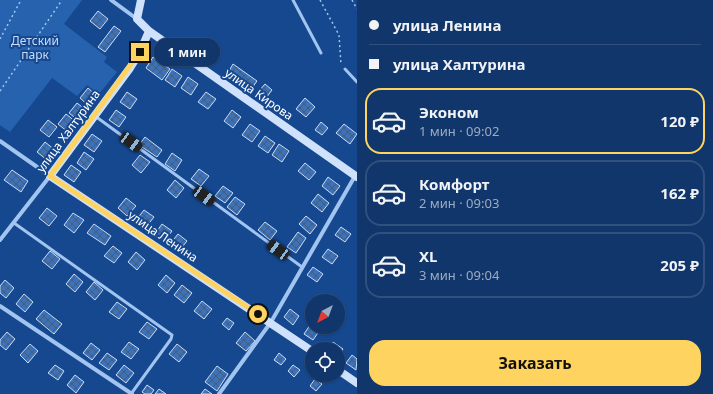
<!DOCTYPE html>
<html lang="ru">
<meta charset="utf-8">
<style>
:root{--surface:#10366b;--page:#1e4173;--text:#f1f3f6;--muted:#9cabc1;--line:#30507e;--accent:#ffd360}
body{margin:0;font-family:"Noto Sans",sans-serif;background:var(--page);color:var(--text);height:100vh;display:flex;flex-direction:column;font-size:15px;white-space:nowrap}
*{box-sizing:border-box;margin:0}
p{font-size:13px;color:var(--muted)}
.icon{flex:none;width:22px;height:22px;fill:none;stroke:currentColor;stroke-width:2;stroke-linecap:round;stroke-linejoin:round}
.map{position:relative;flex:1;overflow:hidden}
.sheet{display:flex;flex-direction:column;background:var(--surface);width:356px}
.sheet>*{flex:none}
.hud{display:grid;align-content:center;height:88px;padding:0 12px;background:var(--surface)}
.needle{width:26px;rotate:221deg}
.tools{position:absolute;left:305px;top:294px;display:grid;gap:8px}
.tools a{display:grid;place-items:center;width:40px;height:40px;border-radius:50%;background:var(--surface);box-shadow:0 1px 3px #0004,0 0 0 1px var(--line);font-size:20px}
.end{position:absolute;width:18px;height:18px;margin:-9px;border:5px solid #ffd360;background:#111;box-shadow:0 0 0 2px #111}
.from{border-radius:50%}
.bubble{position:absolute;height:28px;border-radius:14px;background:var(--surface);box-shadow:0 1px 3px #0004,0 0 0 1px var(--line);font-size:13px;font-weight:700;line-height:28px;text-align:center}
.car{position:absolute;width:12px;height:24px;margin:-12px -6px;border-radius:5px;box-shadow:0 0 3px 1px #0007;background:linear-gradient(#222 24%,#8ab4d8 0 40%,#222 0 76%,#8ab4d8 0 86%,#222 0)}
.hud b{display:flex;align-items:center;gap:14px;height:38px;font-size:15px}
.hud b+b{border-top:1px solid var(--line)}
.hud i{width:10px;height:10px;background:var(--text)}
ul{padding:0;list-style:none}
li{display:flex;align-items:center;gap:12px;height:66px;margin:0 8px 6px;padding:0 4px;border:2px solid var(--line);border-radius:16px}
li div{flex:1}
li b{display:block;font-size:15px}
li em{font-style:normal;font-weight:700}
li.on{border-color:var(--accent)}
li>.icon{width:36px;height:36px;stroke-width:1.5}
.button{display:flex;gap:8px;margin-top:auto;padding:8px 12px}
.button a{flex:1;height:46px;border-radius:16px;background:var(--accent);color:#111;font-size:16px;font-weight:700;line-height:46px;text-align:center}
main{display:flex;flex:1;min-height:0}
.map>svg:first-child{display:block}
</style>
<main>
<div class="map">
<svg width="357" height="394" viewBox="0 0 357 394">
<defs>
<pattern id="building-cross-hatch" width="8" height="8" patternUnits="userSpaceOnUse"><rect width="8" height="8" fill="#3d72b8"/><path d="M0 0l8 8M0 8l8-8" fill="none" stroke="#455d7d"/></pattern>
</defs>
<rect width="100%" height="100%" fill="#15488f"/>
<path fill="#2762ae" d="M0 0H82L64 24 107 57 104 62 117 72 99 94 87 85 77 96 52 78 10 132 0 125Z"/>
<path fill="url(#building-cross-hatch)" stroke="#c7defc" d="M98 11 108 19 100 29 90 21Z
M114 26 121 31 105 52 98 47Z
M153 57 170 69 162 80 146 68Z
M233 64 257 81 252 88 229 71Z
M172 69 182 76 175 87 165 80Z
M188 77 198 84 191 95 181 88Z
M265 84 272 90 266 98 258 92Z
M88 88 97 96 89 106 80 98Z
M127 92 137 99 130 109 120 102Z
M206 92 216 99 208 109 198 102Z
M305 98 315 107 306 117 296 109Z
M77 103 87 111 79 121 69 113Z
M116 110 126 117 119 127 109 120Z
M232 110 241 117 233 128 224 121Z
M66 114 76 122 68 132 58 124Z
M48 120 57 127 49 137 40 130Z
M321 122 328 128 322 135 315 130Z
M250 124 260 131 252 142 242 135Z
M344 124 357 134 350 144 336 133Z
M92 134 102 141 94 152 84 145Z
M265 136 275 143 268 153 258 146Z
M145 137 162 150 157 157 139 145Z
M45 142 55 150 47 160 37 152Z
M279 144 289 151 282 162 272 155Z
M84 152 94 159 86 170 77 163Z
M172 153 182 160 175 171 165 164Z
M140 155 150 162 141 173 132 165Z
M305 163 316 172 309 180 298 171Z
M71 165 81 172 74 182 64 175Z
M199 169 209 176 201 186 191 179Z
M12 170 28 181 21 192 4 180Z
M328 177 340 186 333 195 322 186Z
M175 180 184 188 176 198 167 190Z
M223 186 233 193 225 203 215 196Z
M318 194 329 203 322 212 311 203Z
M235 197 245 204 237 215 227 207Z
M126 198 136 206 127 216 118 208Z
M47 208 57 216 49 226 39 218Z
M144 210 154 217 146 227 136 220Z
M73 213 84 220 74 233 64 225Z
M306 216 317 225 310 234 299 224Z
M265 222 277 231 270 240 258 230Z
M94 224 111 236 105 245 87 233Z
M162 224 172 231 164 242 154 235Z
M341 227 351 234 345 242 335 235Z
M298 232 306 238 296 253 287 247Z
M178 234 187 241 179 251 170 244Z
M113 246 122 253 114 263 104 256Z
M328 249 338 256 332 264 322 257Z
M50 251 60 259 52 269 42 261Z
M136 252 145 260 137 270 128 262Z
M313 267 323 274 317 282 307 275Z
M74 274 83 282 75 292 66 284Z
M166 275 175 283 167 293 158 285Z
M5 280 14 288 6 298 0 293V286Z
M94 282 103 290 95 300 86 292Z
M182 285 192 293 184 303 174 295Z
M24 294 33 302 25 312 16 304Z
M202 301 212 309 204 319 194 311Z
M117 302 127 309 119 319 109 312Z
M290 309 299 316 293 325 284 317Z
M44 310 62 324 54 334 36 319Z
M227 318 234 323 229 330 222 324Z
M147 322 157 329 149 339 139 332Z
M312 322V327H322L313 340 304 334Z
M7 332 15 339 6 350 0 345V340Z
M245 332 255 341 246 351 236 343Z
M129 342 139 349 131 359 121 352Z
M333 342 343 349 338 356V349H328Z
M91 343 100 350 92 360 83 353Z
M30 344 38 351 28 363 20 355Z
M177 344 187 352 179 362 169 354Z
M107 353 117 360 109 370 99 363Z
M279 353 286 359 281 365 274 360Z
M352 355 357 359 356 370 346 363Z
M55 365 64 371 58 380 48 373Z
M124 365 134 373 126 383 116 375Z
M293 365 300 370 294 377 288 371Z
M217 366 228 374 217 391 205 382Z
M75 375 84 382 76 393 67 385Z
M315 379 322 384 316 391 310 386Z
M147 385 154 390 151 394H145L142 392Z
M159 389 166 394H155Z
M205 389 212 394H201Z"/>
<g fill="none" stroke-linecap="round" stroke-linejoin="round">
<path stroke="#a1c4f0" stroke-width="1.5" stroke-dasharray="2 3" stroke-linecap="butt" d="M320 0 339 35 341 65
M352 0 357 9
M0 39 21 0
M0 91 62 0"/>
<path stroke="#a1c4f0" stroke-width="3" d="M293 0 321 53
M345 69 357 82
M95 116 302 267
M14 223 172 335 171 339 131 394"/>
<path stroke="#a1c4f0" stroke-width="4" d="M111 0 137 19
M0 141 50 176 0 240
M0 306 132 394
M219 394 271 322 355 176"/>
<path stroke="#cfe1fb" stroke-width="8" d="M141 0 137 19 149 31 357 177
M149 31 140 52 130 68 50 176 312 351
M338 370 357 383"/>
</g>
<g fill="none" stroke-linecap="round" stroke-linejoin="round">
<path stroke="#ffd360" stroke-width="5" d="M140 52 50 176 258 314"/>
</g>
<g text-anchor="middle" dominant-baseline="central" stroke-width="4" stroke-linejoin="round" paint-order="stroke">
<g font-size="12" fill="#c7defc" stroke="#15488f">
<text x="35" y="40">Детский<tspan x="35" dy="14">парк</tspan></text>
</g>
<g font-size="12" fill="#fff" stroke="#15488f">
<text transform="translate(259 94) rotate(35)">улица Кирова</text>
<text transform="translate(68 131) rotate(-54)">улица Халтурина</text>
<text transform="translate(163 236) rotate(34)">улица Ленина</text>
</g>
</g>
</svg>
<div class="tools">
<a><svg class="needle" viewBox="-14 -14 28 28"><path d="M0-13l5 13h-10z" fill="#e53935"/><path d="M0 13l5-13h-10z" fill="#9cabc1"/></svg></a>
<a><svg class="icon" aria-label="locate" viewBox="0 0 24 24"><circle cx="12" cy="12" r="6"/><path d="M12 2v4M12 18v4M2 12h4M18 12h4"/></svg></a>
</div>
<i class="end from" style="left:258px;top:314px"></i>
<i class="end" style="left:140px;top:52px"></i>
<div class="bubble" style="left:154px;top:38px;width:66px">1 мин</div>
<i class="car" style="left:131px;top:142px;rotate:126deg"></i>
<i class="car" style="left:204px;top:196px;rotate:126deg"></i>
<i class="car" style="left:278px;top:250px;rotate:306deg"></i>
</div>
<section class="sheet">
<div class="hud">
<b><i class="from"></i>улица Ленина</b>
<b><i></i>улица Халтурина</b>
</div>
<ul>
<li class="on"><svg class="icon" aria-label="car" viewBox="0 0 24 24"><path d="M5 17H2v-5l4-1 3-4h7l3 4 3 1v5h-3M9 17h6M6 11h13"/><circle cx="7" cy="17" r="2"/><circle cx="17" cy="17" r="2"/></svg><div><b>Эконом</b><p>1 мин · 09:02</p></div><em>120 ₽</em></li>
<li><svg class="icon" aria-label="car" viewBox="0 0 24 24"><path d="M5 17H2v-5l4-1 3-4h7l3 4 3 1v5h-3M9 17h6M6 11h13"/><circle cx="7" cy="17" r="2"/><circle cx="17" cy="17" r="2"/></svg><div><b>Комфорт</b><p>2 мин · 09:03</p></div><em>162 ₽</em></li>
<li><svg class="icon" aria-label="car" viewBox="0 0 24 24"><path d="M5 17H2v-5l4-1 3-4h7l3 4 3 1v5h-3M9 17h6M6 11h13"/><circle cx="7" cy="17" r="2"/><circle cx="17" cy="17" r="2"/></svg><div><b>XL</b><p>3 мин · 09:04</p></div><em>205 ₽</em></li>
</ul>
<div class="button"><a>Заказать</a></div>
</section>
</main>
